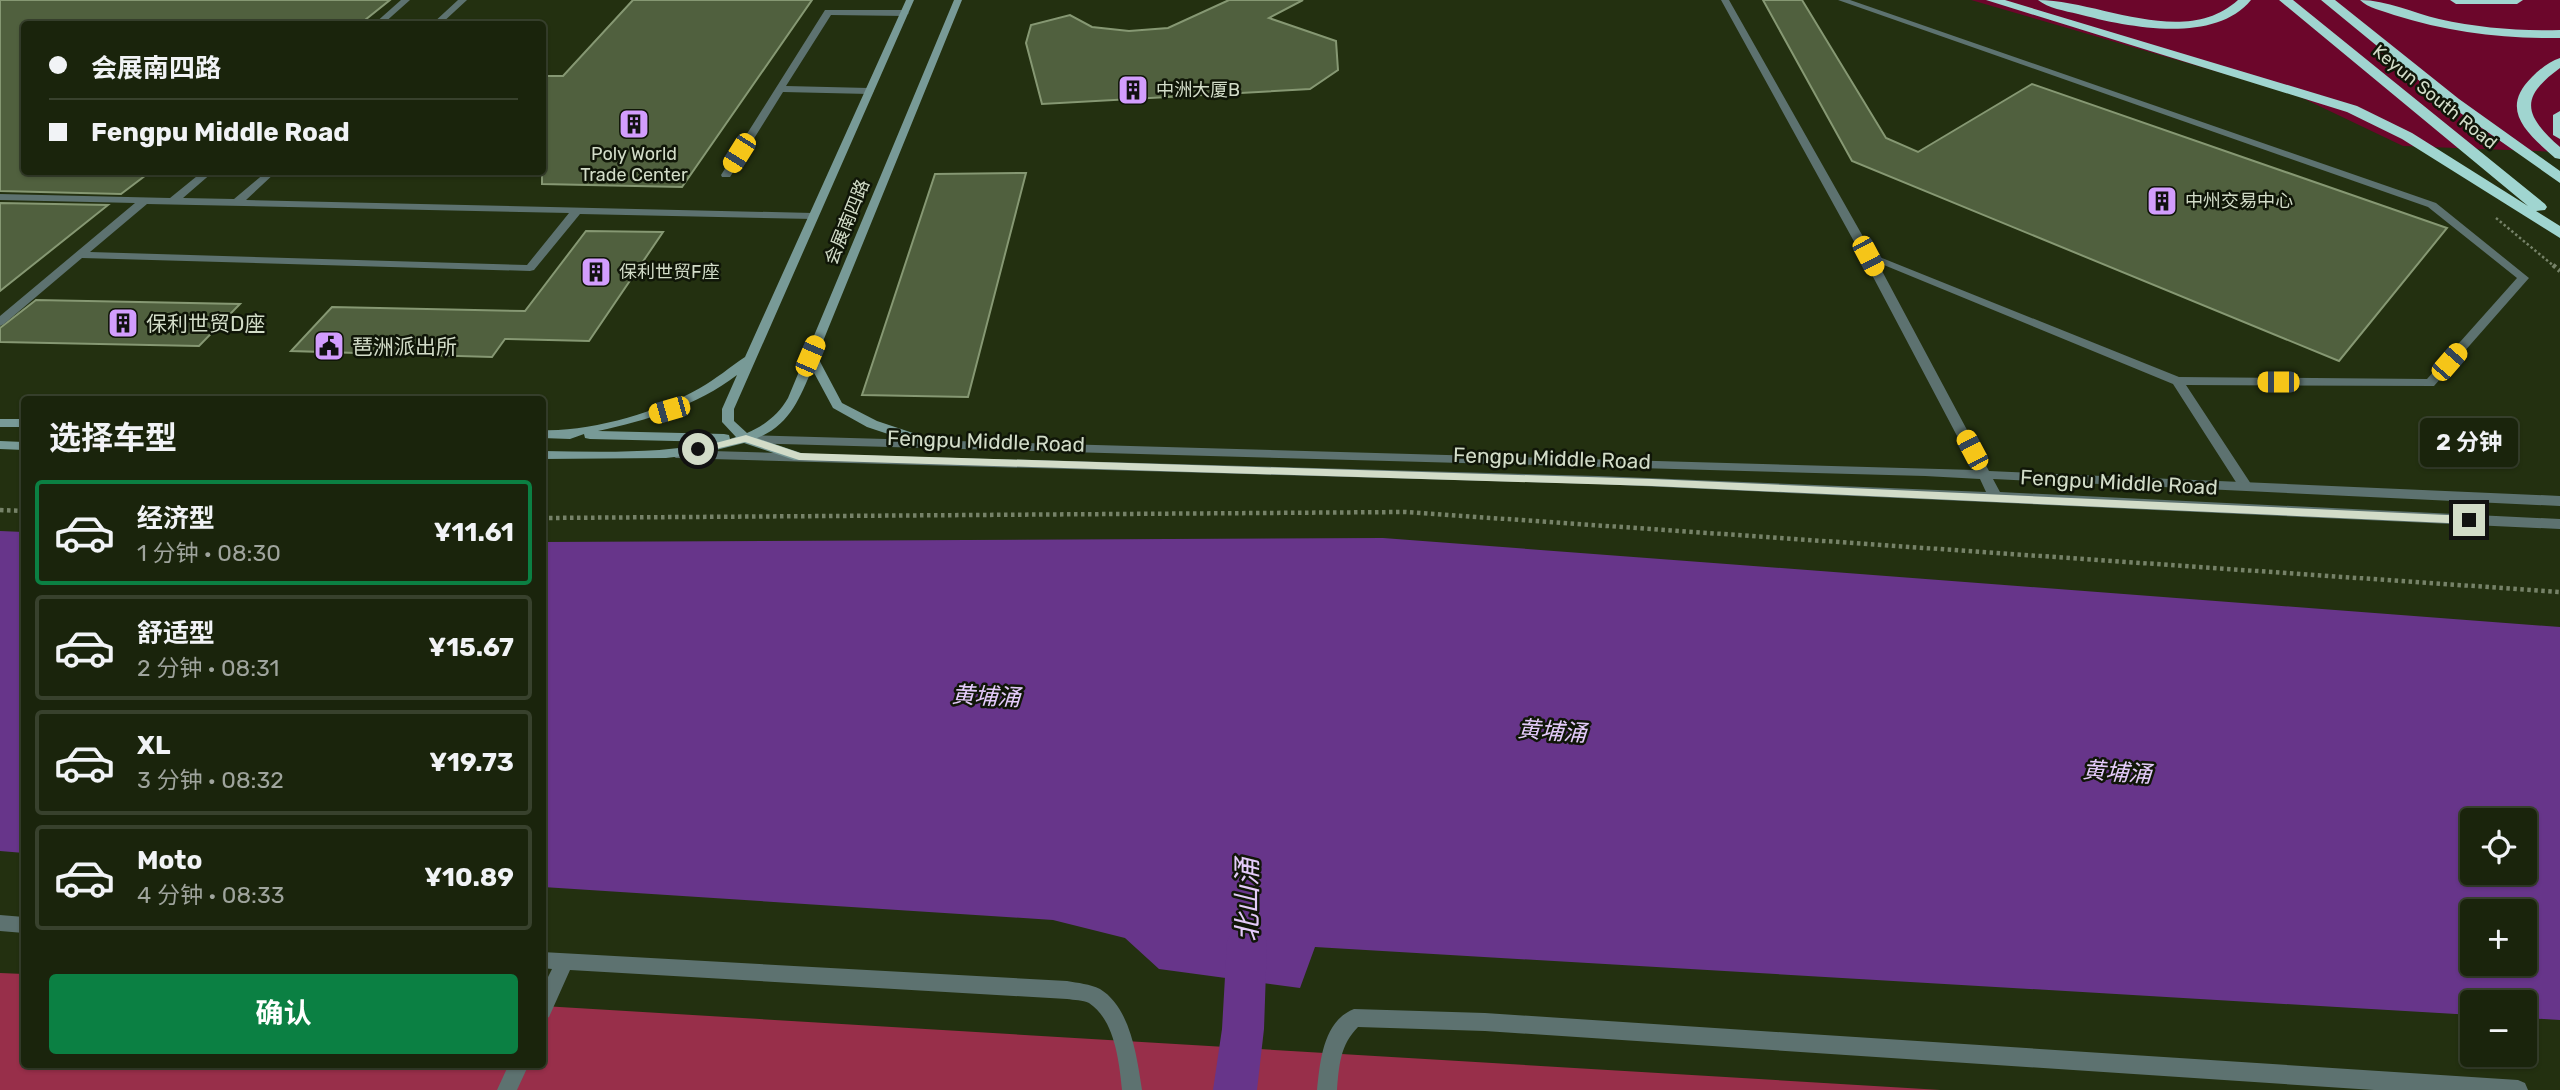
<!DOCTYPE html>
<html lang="zh">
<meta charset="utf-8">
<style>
:root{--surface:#1a240c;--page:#27301a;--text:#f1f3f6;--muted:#9fa49d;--line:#38412d;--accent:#0b8043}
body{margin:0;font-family:Rubik,"Noto Sans SC",sans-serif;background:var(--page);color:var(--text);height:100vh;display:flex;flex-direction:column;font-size:26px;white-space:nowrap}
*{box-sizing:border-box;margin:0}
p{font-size:23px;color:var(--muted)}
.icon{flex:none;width:38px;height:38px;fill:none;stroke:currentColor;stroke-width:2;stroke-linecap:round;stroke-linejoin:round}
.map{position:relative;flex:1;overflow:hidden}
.side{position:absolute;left:21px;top:396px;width:525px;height:672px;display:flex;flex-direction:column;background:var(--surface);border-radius:7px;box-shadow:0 2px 5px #0004,0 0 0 2px var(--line)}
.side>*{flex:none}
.hud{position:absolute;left:21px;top:21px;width:525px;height:154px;border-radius:7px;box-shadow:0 2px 5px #0004,0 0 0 2px var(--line);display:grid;align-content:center;height:154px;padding:0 28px;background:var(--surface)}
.buttons{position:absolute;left:2460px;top:808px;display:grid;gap:14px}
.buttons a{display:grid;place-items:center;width:77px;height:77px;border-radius:7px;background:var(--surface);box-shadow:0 2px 5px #0004,0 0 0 2px var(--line);font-size:35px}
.end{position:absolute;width:32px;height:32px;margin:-16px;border:9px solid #d2dcc8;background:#111;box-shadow:0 0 0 4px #111}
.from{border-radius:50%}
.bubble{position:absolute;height:49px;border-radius:7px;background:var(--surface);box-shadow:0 2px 5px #0004,0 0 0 2px var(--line);font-size:23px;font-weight:700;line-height:49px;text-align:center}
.car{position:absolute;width:21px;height:42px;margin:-21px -10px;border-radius:9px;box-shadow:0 0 5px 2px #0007;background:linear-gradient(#f5c518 24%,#345 0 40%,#f5c518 0 76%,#345 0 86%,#f5c518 0)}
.hud b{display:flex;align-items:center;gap:24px;height:66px;font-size:26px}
.hud b+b{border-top:2px solid var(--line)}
.hud i{width:18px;height:18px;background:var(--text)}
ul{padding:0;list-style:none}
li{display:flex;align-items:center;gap:21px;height:105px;margin:0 14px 10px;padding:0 14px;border:4px solid var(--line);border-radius:7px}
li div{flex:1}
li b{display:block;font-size:26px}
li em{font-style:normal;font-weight:700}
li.selected{border-color:var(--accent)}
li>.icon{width:63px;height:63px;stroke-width:1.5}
h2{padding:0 28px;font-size:32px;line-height:84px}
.action{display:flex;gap:14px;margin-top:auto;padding:14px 28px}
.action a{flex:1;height:80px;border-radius:7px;background:var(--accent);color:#fff;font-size:28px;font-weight:700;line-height:80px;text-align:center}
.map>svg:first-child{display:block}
</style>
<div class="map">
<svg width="2560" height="1090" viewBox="0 0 2560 1090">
<rect width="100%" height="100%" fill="#233010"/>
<path fill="#6c062b" d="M1971 0H2560V152L2403 146 2294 94Z"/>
<path fill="#982f4a" d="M0 973 24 974V1064H542L543 1006 1941 1090H0Z"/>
<path fill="#67358a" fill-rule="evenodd" d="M0 531 24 532V853L0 851Z
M1383 538 2560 627V1020L2525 1018V1003H2473V1015L1315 947 1300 988 1159 969 1125 938 1053 920 543 887V542ZM2473 821H2525V873H2473ZM2473 912H2525V964H2473Z"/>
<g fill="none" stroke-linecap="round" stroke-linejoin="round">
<path fill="#67358a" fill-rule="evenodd" d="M1247 924 1261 929 1267 942 1264 1029 1257 1090H1213L1222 1029 1227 942 1233 929Z"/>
</g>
<path fill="#50603e" stroke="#869873" stroke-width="2" d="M0 0H390L360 24H24V172H150L121 194 0 191Z
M633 0H812L682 187 542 184V76H563Z
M1229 0H1303L1269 18 1336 41 1338 70 1310 89 1042 104 1026 43 1031 25 1070 15 1092 27 1129 31 1168 28Z
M1763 0H1802L1886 138 1918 152 2032 84 2447 228 2339 361 1852 161Z
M1026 173 968 397 862 395 935 174Z
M0 203 108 205 0 291Z
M586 231 663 232 589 341 505 339 492 357 291 351 332 307 525 311Z
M36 300 240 304 199 346 0 342V328Z"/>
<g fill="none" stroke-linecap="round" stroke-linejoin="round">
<path stroke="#768268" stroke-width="2.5" stroke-dasharray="2.5 2.5" stroke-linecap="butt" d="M2496 218 2555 267"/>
<path stroke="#768268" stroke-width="4.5" stroke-dasharray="3.5 3.5" stroke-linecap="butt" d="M2553 265 2560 271
M0 510 24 511
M542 518 1405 512 2560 592"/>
<path fill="#5d7270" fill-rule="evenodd" d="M401 0H410L383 24H374Z
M458 0H467L441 24H432Z
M1838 0H1850L2436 203 2529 278 2434 386 2186 385 2253 487 2251 490H2241L2173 384 1862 256 1868 253 1872 254 2179 377 2427 379 2517 278 2428 207Z
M825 10H905L909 13 905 16 831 15 786 86 869 88 874 91 869 94 783 92 730 177H722L721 175Z
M202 172H213L183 198 234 199 266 172H276L246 200 813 213 818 216 813 219 580 214 534 270 530 271 82 258 4 324 0 326V316L135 203 0 200V194L170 198ZM147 204 569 213 527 265 90 252Z"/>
<path fill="#5d7270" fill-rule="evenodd" d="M1721 0H1729L1874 256 1989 471 2560 496V506L1993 479 2000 492 2560 519V529L1599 484 676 458 669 454 676 450 1599 476 1986 492 1980 479 1925 476 746 443 740 439 746 435 1975 470 1862 256Z
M0 915 24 917V933L0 931Z
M542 952 1067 981C1078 983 1090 984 1100 989 1131 1008 1137 1058 1142 1090H1122C1119 1062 1115 1020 1089 1003 1083 1000 1074 1000 1067 999L570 970 549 1017 542 1020V989L552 969 542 968Z
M1354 1009 1485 1013 2518 1080 2525 1083 2528 1090H2374L1485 1031 1358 1027C1340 1045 1339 1066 1337 1090H1317C1320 1062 1323 1021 1354 1009Z
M509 1064H529L517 1090H497Z"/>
<path fill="#789a97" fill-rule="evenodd" d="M906 0H914L734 409V421L747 433C764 426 779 414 788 398L954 0H962L817 356 842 403 877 421 937 441 938 444 937 447H927L867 427 833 408 812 369C800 398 789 426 757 438L804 454 806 457 804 460H794L744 443 700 454 666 458 542 459V451C601 452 660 454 717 442L590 439 585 438 584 434 570 439 542 438V430C591 432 658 412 700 388 716 379 730 367 745 357ZM737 375 722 409V422L736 437 730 439 729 435 724 434 598 431C647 420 697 406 737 375Z
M0 419H24V427H0Z
M0 441 24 442V450L0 449Z"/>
<path fill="#a0d5d0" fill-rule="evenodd" d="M1986 0H2005L2357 106 2412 133 2528 206 2279 0H2293L2545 204 2547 207 2545 210 2536 211 2560 226V238L2402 139 2347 112Z
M2038 0C2098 0 2184 49 2238 0H2251C2214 45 2127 27 2078 14 2065 11 2048 8 2038 0Z
M2321 0H2335L2459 99 2560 171V183L2449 105Z
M2360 0C2387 0 2413 13 2439 19 2479 28 2519 31 2560 30V38C2503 39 2448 32 2394 15 2383 11 2368 8 2360 0Z
M2450 0H2523L2517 4H2456Z
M2560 58V68C2519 98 2524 115 2560 147V159L2555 158C2528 134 2498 110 2532 77 2540 69 2550 61 2560 58Z
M2560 111V139L2553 135V115Z"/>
</g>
<path fill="#d2dcc8" d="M746 435 800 453 1652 479 2469 516 2475 520 2469 524 1652 486 799 460 745 442 698 453 693 449Z"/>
<defs>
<g id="building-square" transform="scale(1.575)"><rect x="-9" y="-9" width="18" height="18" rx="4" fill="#d29dfd" stroke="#101608"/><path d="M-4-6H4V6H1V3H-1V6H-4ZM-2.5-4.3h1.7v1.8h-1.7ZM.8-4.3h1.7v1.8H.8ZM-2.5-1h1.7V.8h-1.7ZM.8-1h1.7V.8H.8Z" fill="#111"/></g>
<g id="civic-square" transform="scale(1.575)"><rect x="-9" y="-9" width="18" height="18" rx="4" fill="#d29dfd" stroke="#101608"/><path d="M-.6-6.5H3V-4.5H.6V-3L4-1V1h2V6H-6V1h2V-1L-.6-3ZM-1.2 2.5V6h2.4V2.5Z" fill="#111"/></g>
</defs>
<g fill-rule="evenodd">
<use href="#building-square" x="1133" y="90"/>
<use href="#building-square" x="634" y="124"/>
<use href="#building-square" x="2162" y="201"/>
<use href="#building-square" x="596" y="272"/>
<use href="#building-square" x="123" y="323"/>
<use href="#civic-square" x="329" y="346"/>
</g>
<g text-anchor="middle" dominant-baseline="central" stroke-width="5" stroke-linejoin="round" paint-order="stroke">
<g font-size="18" fill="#d2dcc8" stroke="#101608" text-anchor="start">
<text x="1156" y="90">中洲大厦B</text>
<text x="634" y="154" text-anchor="middle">Poly World<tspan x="634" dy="21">Trade Center</tspan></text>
<text x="2185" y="201">中州交易中心</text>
<text x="619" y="272">保利世贸F座</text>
</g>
<g font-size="18" fill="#d2dcc8" stroke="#101608">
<text transform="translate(2435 97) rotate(39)">Keyun South Road</text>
<text transform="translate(847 222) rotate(-68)">会展南四路</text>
</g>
<g font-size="21" fill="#d2dcc8" stroke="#101608" text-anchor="start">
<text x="146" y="323">保利世贸D座</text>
<text x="352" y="346">琶洲派出所</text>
</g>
<g font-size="21" fill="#d2dcc8" stroke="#101608">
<text transform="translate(986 441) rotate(2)">Fengpu Middle Road</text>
<text transform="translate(1552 458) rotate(2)">Fengpu Middle Road</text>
<text transform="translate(2119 482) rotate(3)">Fengpu Middle Road</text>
</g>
<g font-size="23" font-style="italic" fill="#e4cbfa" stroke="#101608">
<text transform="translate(986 696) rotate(3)">黄埔涌</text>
<text transform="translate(1552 731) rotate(4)">黄埔涌</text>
<text transform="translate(2117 772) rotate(4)">黄埔涌</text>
</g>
<g font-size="28" font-style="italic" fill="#e4cbfa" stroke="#101608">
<text transform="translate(1247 900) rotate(-90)">北山涌</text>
</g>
</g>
</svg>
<div class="buttons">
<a><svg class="icon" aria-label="locate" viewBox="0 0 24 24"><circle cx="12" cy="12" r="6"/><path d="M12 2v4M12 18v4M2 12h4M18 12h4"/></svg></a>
<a>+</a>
<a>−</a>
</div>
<i class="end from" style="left:698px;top:449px"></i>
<i class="end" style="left:2469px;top:520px"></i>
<div class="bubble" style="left:2420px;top:418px;width:98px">2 分钟</div>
<i class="car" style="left:739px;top:153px;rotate:212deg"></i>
<i class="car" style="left:1868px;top:256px;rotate:152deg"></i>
<i class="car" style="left:810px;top:356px;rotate:23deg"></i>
<i class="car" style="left:2449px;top:362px;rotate:41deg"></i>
<i class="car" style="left:2278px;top:382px;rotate:270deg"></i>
<i class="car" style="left:669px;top:410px;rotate:254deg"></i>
<i class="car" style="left:1972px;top:450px;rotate:332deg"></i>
<div class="hud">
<b><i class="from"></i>会展南四路</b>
<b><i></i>Fengpu Middle Road</b>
</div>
<section class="side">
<h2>选择车型</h2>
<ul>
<li class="selected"><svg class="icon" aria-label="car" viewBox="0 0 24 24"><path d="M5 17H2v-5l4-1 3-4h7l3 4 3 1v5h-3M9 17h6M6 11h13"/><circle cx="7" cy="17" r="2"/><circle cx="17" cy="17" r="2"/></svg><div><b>经济型</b><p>1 分钟 · 08:30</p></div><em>¥11.61</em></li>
<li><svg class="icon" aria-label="car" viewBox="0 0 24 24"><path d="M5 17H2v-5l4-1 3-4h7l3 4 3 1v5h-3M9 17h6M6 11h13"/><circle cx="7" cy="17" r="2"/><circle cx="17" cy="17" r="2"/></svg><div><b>舒适型</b><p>2 分钟 · 08:31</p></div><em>¥15.67</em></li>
<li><svg class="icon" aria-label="car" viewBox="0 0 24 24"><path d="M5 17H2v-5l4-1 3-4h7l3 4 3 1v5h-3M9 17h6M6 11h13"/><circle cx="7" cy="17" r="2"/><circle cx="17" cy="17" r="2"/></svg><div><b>XL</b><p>3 分钟 · 08:32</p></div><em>¥19.73</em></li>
<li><svg class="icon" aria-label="car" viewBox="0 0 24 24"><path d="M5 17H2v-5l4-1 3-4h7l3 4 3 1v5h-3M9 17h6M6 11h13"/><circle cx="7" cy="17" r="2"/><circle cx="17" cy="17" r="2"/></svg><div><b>Moto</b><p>4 分钟 · 08:33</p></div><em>¥10.89</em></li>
</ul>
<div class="action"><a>确认</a></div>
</section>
</div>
